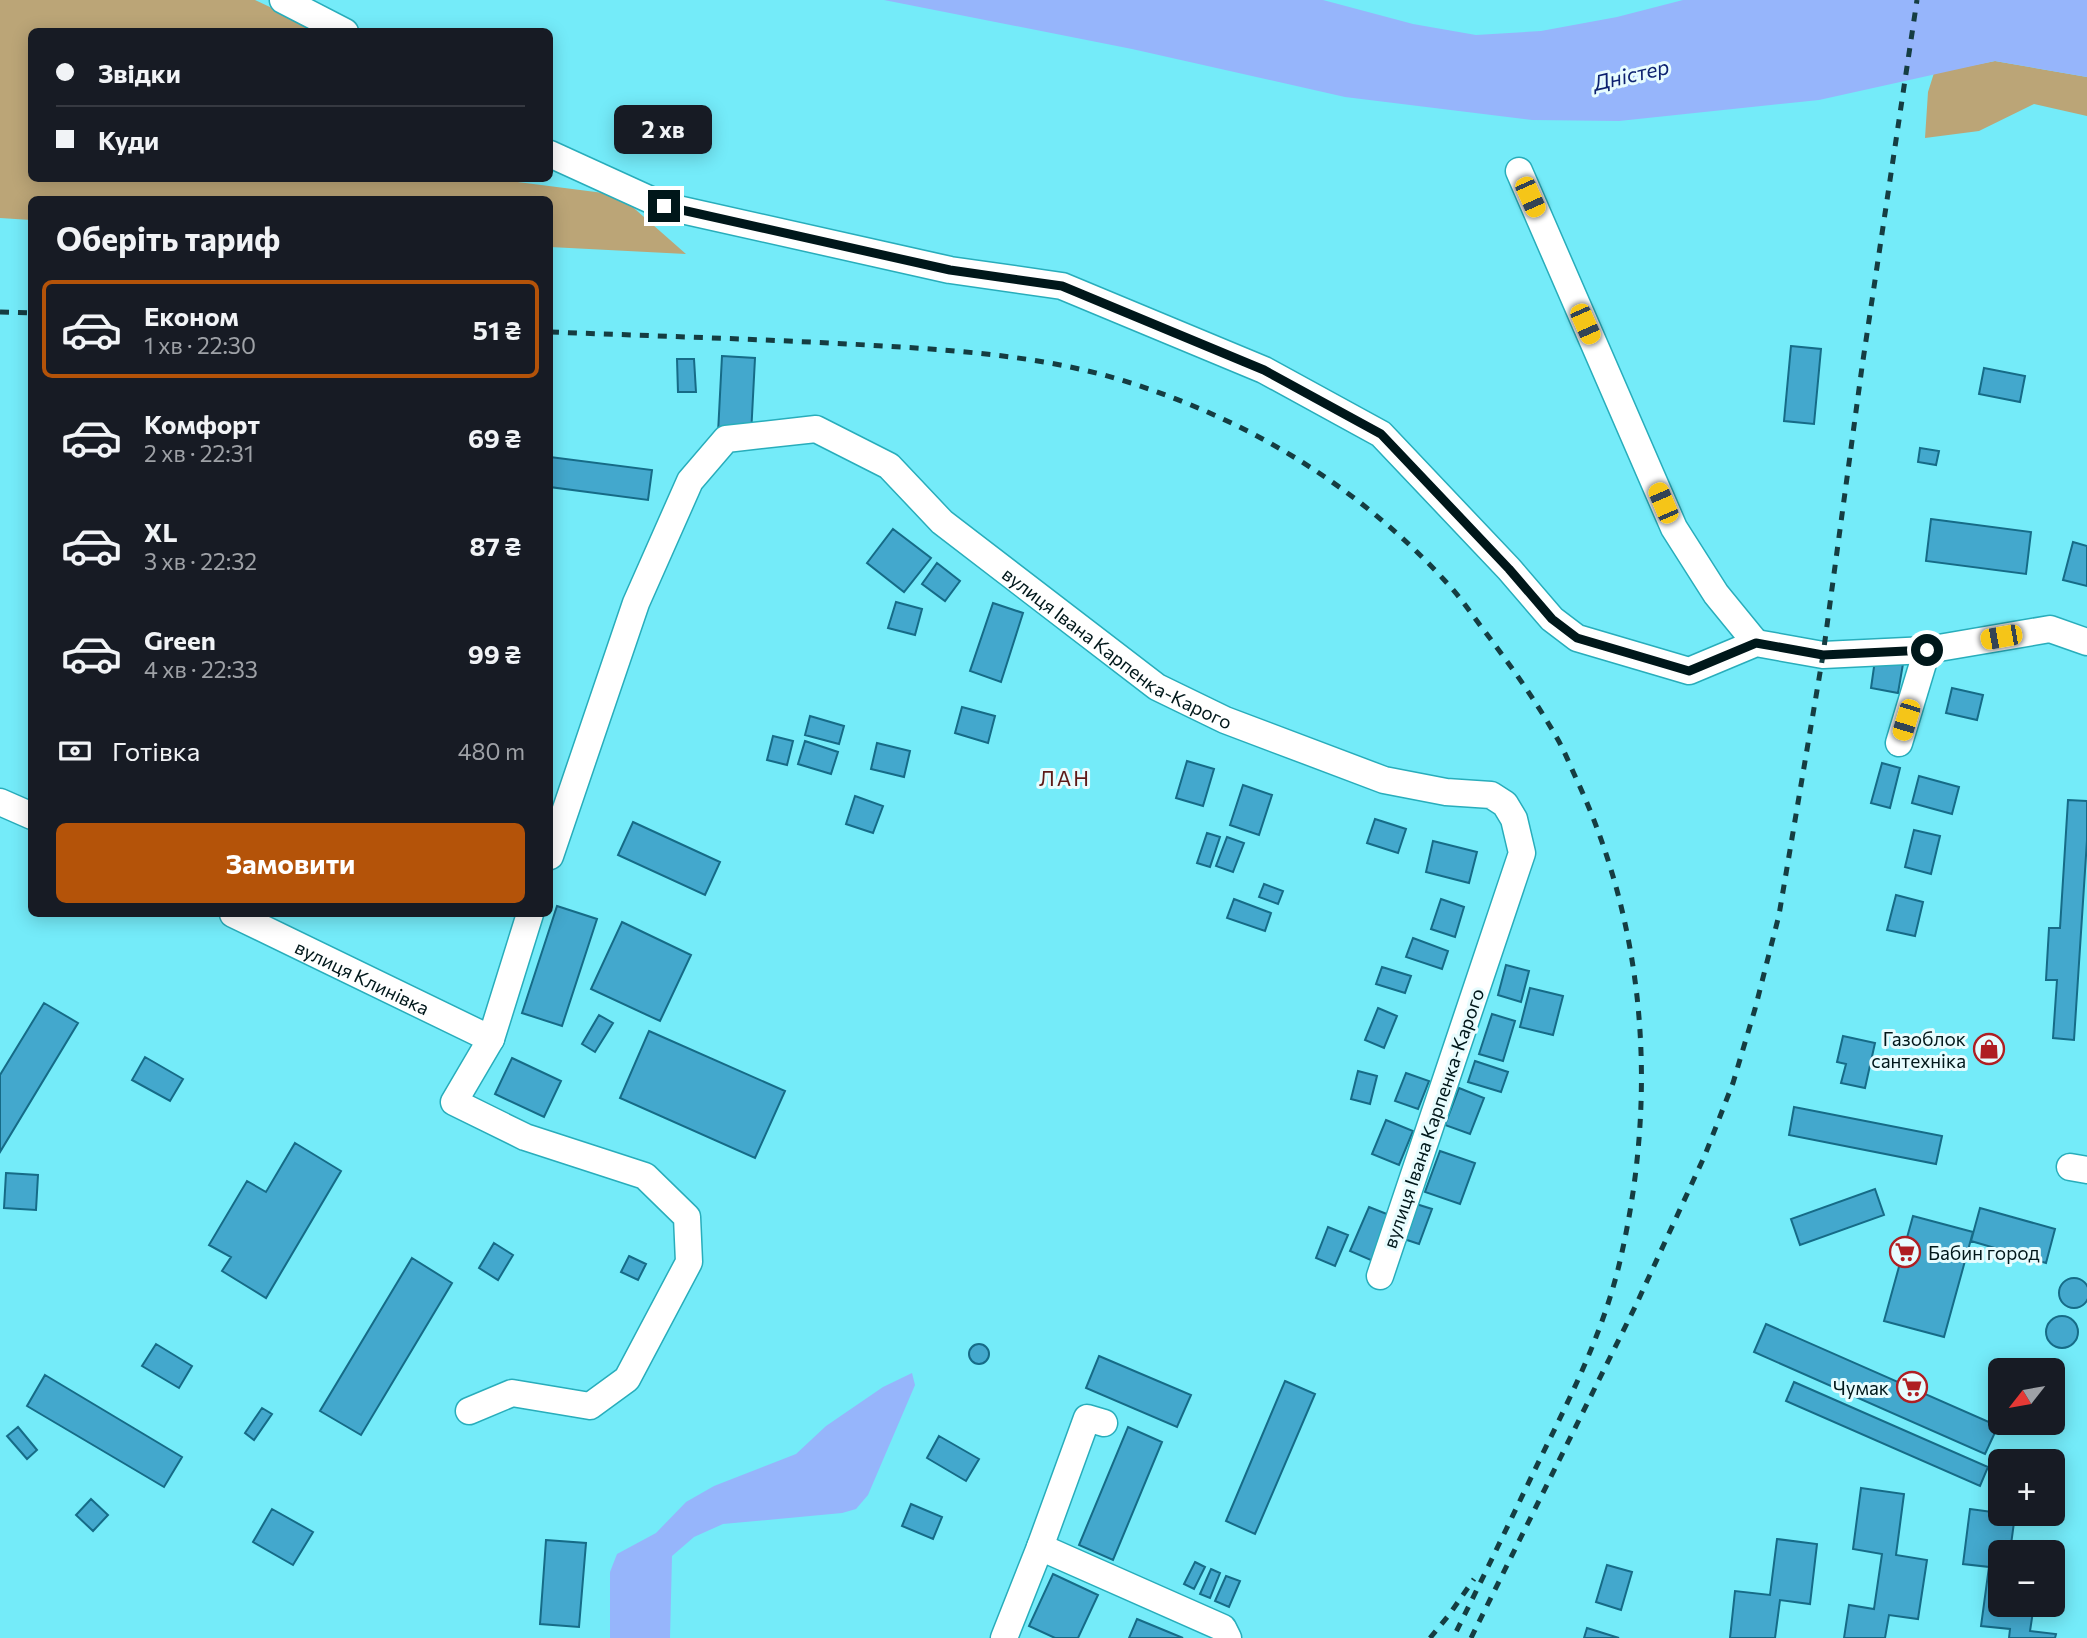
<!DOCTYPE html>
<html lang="uk">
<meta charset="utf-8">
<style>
:root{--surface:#171b24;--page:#242831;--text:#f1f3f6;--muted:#9ea1a6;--line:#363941;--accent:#b45309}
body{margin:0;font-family:Commissioner,sans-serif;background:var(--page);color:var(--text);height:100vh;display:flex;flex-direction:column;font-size:26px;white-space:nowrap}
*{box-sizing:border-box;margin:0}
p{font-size:23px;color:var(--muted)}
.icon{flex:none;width:38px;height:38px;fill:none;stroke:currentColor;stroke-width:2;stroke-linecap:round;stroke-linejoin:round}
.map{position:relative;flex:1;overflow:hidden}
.drawer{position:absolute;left:28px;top:196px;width:525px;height:721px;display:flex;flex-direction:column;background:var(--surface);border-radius:10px;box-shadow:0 4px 18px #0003}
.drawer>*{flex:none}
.hud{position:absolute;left:28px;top:28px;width:525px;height:154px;border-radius:10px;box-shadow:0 4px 18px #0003;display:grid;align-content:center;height:154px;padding:0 28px;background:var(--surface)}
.needle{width:46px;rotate:239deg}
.buttons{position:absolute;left:1988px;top:1358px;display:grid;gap:14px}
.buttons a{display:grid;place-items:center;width:77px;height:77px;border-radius:10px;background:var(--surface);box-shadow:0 4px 18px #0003;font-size:35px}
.end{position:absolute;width:32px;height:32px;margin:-16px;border:9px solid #00171a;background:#fff;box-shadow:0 0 0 4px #fff}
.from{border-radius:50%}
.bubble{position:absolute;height:49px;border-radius:10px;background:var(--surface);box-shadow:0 4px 18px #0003;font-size:23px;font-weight:700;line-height:49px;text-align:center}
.car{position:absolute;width:21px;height:42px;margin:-21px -10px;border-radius:9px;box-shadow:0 0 5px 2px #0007;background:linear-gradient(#f5c518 24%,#345 0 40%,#f5c518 0 76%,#345 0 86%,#f5c518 0)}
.hud b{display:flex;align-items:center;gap:24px;height:66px;font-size:26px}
.hud b+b{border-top:2px solid var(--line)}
.hud i{width:18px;height:18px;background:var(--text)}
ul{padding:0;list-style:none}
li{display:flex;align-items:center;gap:21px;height:98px;margin:0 14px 10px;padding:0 14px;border:4px solid transparent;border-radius:10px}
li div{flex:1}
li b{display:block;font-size:26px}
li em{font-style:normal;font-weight:700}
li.selected{border-color:var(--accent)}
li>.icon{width:63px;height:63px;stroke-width:1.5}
h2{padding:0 28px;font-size:32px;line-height:84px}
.pay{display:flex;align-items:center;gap:18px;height:77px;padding:0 28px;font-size:26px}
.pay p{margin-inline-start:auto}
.button{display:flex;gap:14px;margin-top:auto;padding:14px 28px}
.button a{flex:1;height:80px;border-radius:10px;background:var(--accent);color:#fff;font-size:28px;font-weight:700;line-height:80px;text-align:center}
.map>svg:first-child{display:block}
</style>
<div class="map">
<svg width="2087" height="1638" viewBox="0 0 2087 1638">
<rect width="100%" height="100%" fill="#74ebf9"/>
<path fill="#bba577" d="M0 0H255L321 31 32 32V178L494 179 619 195 686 254 550 247V200H32L31 220 0 218Z
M1995 61 2087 77V116L2034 104 1979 131 1925 138 1928 92 1934 73Z"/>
<path fill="#96b5fb" d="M884 0H1323L1413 24 1476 35 1541 31 1617 17 1683 0H2087V77L1995 61 1819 100 1619 121 1532 120 1345 97 1132 49Z
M912 1373 915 1385 868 1495 856 1509 842 1513 723 1524 694 1537 672 1556 670 1638H610V1572L617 1554 656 1533 686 1502 714 1486 796 1454 826 1426 883 1387Z"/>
<path fill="#43a8cd" stroke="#166b87" stroke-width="2" d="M1791 346 1821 349 1814 424 1784 421Z
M722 356 755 358 751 435 718 433Z
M677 359H694L696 392H678Z
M1984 368 2025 376 2020 402 1979 394Z
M1920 448 1939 451 1936 465 1918 462Z
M550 457 652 470 648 500 550 487Z
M1931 519 2031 532 2026 574 1926 561Z
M893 529 931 558 904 592 867 563Z
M2073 542 2087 546V586L2063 580Z
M937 563 960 581 945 601 922 584Z
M896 602 922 609 915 635 888 628Z
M993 603 1023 613 1001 682 970 671Z
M1876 653 1904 658 1898 693 1871 688Z
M1952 688 1983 695 1977 720 1946 713Z
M962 707 995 716 988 743 955 733Z
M810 716 844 726 839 744 805 735Z
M773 736 793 741 787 765 767 760Z
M805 741 838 752 831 774 798 764Z
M877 743 910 751 904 777 871 769Z
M1187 761 1214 769 1203 806 1176 798Z
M1882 763 1900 768 1890 808 1871 803Z
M1919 776 1959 787 1952 814 1912 803Z
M1243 785 1272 795 1259 835 1230 825Z
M855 796 883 806 873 833 846 824Z
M2068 800 2087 801V840L2074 1040 2053 1038 2057 980H2046L2049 928H2060Z
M1375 819 1406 829 1398 853 1367 843Z
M633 822 720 862 705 895 618 855Z
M1914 830 1940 836 1931 874 1905 867Z
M1207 833 1220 837 1210 867 1197 863Z
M1227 837 1244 843 1233 872 1216 866Z
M1433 841 1477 852 1469 883 1426 872Z
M1264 884 1283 891 1278 904 1259 897Z
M1896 895 1923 902 1915 936 1887 930Z
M1234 899 1271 913 1265 931 1227 918Z
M1441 899 1464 907 1455 937 1431 929Z
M557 906 597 919 562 1026 522 1013Z
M622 922 691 955 660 1021 591 989Z
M1413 938 1448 951 1442 969 1406 957Z
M1506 965 1529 971 1521 1002 1498 995Z
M1382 967 1411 976 1405 993 1376 984Z
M1530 988 1563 996 1553 1035 1520 1027Z
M44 1003 78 1023 0 1152V1075Z
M1378 1008 1397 1016 1384 1048 1365 1040Z
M1492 1014 1515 1021 1503 1061 1479 1054Z
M599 1015 613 1023 595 1052 582 1044Z
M649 1031 785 1091 755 1158 620 1098Z
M1843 1036 1875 1043 1865 1088 1841 1083 1846 1064 1837 1062Z
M145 1057 183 1079 170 1101 132 1080Z
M512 1058 561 1081 544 1117 495 1094Z
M1475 1061 1508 1072 1501 1092 1468 1082Z
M1358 1071 1377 1076 1370 1104 1351 1099Z
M1406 1073 1429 1081 1418 1109 1395 1101Z
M1459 1088 1484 1098 1470 1134 1445 1125Z
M1794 1107 1942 1136 1936 1164 1789 1135Z
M1386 1120 1413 1131 1399 1165 1372 1154Z
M295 1143 341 1171 266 1298 222 1271 231 1257 209 1245 247 1181 266 1192Z
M1440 1151 1475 1163 1460 1204 1425 1192Z
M6 1173 38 1175 36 1210 4 1208Z
M1875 1189 1884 1215 1800 1245 1791 1219Z
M1413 1203 1432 1209 1419 1244 1401 1238Z
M1369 1207 1392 1216 1373 1261 1350 1251Z
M1980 1208 2055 1229 2046 1263 1971 1241Z
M1913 1216 1973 1232 1944 1337 1884 1321Z
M1328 1227 1348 1235 1335 1266 1316 1258Z
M494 1243 513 1255 498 1280 479 1268Z
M629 1256 646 1264 638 1280 621 1272Z
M412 1258 452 1283 361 1435 320 1411Z
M2059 1293a15 15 0 1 1 30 0a15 15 0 1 1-30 0Z
M2046 1332a16 16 0 1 1 32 0a16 16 0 1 1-32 0Z
M1766 1324 1998 1426 1985 1454 1754 1352Z
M156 1344 192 1366 179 1388 142 1366Z
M969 1354a10 10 0 1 1 20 0a10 10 0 1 1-20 0Z
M1099 1356 1191 1395 1177 1427 1086 1388Z
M45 1375 182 1457 164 1487 27 1406Z
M1285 1381 1315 1394 1255 1534 1226 1521Z
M1794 1382 1988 1467 1980 1486 1786 1401Z
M262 1408 272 1414 254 1440 245 1433Z
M18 1427 37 1450 27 1459 7 1436Z
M1128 1427 1162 1442 1113 1560 1079 1545Z
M939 1436 979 1459 966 1481 927 1458Z
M1861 1488 1904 1494 1896 1555 1927 1560 1918 1619 1889 1615 1885 1638H1844L1849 1605 1874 1609 1882 1554 1853 1549Z
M91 1499 108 1515 93 1531 76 1515Z
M911 1504 942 1517 933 1539 902 1526Z
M272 1509 313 1532 293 1565 253 1542Z
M1970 1509 2015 1515 2010 1552H2000V1605H2034L2030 1631 2056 1634 2055 1638H2009L2010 1629 1981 1626 1989 1567 1963 1564Z
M1777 1539 1817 1544 1810 1604 1780 1600 1775 1638H1730L1735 1591 1770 1595Z
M546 1540 586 1543 579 1627 540 1624Z
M1195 1562 1205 1567 1194 1589 1184 1584Z
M1607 1565 1632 1572 1621 1610 1596 1602Z
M1211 1569 1220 1573 1210 1598 1200 1594Z
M1053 1574 1098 1595 1078 1638H1055L1029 1626Z
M1226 1576 1240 1581 1229 1607 1215 1601Z
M1137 1619 1183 1638H1129Z
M1587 1628 1619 1638H1584Z"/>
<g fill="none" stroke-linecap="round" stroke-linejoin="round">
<g stroke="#28adbb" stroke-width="29">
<g id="minor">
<path d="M283 0 345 32"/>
<path d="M550 154 664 206 950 270 1062 286 1264 370 1381 434 1509 569 1552 619 1577 638 1689 671 1756 643 1823 655 1927 650 2050 629 2087 642"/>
<path d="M1519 171 1674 528 1716 594 1756 643"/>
<path d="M1899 743 1927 650"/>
<path d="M0 802 32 816"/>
<path id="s1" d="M550 856 636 603 690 481 726 439 816 429 889 466 942 522 1157 687 1225 720 1384 780 1446 792 1491 795 1505 804 1514 819 1522 853 1380 1276"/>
<path id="s2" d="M233 914 491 1039"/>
<path d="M2070 1167 2087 1170"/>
<path d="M469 1411 512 1393 590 1406 627 1379 689 1262 687 1217 645 1176 525 1137 454 1102 491 1039 530 914"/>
<path d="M1040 1547 1223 1628 1228 1638"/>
<path d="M1004 1638 1040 1547 1087 1418 1104 1423"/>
</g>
</g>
<use href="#minor" stroke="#fff" stroke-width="26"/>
<path stroke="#153d42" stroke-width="5" stroke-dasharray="9 9" stroke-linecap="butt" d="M0 312 32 313
M550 332C655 336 761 339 867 345 951 350 1037 355 1118 379 1244 417 1358 485 1447 583 1461 598 1473 616 1486 633 1511 666 1536 701 1557 738 1564 750 1569 763 1575 776 1647 929 1658 1097 1620 1261 1604 1330 1572 1394 1541 1457 1512 1517 1483 1578 1453 1638
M1430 1638 1449 1615 1474 1579
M1471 1638 1636 1305 1705 1155 1733 1083 1755 1009 1779 915 1823 655 1862 367 1917 0"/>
</g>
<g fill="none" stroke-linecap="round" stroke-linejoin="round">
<path stroke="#00171a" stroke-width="9" d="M664 206 950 270 1062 286 1264 370 1381 434 1509 569 1552 619 1577 638 1689 671 1756 643 1823 655 1927 650"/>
</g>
<defs>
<g id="shop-ring" transform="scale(1.575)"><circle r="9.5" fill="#e7fcfe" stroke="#af1e22" stroke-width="1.5"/><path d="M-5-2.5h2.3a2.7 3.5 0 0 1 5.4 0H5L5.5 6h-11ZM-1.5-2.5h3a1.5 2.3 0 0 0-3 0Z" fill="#af1e22"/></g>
<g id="supermarket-ring" transform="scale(1.575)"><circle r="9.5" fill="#e7fcfe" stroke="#af1e22" stroke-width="1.5"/><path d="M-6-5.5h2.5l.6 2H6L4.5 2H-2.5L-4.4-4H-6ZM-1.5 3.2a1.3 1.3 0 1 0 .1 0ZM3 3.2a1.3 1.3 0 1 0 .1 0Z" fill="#af1e22"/></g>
</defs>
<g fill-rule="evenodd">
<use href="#shop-ring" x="1989" y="1049"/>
<use href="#supermarket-ring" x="1905" y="1252"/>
<use href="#supermarket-ring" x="1912" y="1387"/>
</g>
<g text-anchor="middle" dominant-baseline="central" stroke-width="6" stroke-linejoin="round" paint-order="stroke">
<g font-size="19" fill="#00171a" stroke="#e7fcfe">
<text stroke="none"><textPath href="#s1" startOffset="922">вулиця Івана Карпенка-Карого</textPath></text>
<text stroke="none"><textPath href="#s2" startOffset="144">вулиця Клинівка</textPath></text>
<text transform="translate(1433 1118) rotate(-71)">вулиця Івана Карпенка-Карого</text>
</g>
<g font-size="19" fill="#00171a" stroke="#e7fcfe" text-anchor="end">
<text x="1966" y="1038">Газоблок<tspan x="1966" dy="22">сантехніка</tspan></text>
<text x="1928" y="1252" text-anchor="start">Бабин город</text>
<text x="1889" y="1387">Чумак</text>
</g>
<g font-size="21" font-style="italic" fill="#0d2270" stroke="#e7fcfe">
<text transform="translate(1631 74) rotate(-13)">Дністер</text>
</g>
<g font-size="21" letter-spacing="2" fill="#5e1917" stroke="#e7fcfe">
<text x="1065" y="777">ЛАН</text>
</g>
</g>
</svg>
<div class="buttons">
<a><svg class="needle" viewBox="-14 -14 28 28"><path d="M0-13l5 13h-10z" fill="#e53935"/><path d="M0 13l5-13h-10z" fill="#9ea1a6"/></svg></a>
<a>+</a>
<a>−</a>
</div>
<i class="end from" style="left:1927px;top:650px"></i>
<i class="end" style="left:664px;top:206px"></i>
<div class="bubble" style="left:614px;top:105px;width:98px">2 хв</div>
<i class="car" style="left:1530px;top:197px;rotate:156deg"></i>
<i class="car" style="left:1585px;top:324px;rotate:156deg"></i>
<i class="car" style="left:1663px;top:503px;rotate:337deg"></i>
<i class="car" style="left:2001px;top:637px;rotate:260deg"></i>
<i class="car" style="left:1906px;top:720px;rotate:197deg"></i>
<div class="hud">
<b><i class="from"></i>Звідки</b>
<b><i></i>Куди</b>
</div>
<section class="drawer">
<h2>Оберіть тариф</h2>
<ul>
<li class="selected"><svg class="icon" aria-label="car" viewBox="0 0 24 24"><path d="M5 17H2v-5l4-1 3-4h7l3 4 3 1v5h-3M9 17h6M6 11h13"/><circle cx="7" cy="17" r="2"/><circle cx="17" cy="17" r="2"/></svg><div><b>Економ</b><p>1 хв · 22:30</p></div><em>51 ₴</em></li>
<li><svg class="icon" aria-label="car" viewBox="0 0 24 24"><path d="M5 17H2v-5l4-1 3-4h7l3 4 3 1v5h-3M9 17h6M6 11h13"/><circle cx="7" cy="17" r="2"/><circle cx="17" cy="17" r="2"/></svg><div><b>Комфорт</b><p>2 хв · 22:31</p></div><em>69 ₴</em></li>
<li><svg class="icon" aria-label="car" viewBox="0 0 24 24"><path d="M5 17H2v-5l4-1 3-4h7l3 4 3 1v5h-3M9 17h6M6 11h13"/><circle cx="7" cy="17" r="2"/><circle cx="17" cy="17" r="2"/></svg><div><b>XL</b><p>3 хв · 22:32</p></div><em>87 ₴</em></li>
<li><svg class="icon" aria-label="car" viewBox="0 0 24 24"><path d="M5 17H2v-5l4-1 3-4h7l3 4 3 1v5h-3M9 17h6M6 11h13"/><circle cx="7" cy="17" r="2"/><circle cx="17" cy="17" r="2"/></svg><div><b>Green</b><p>4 хв · 22:33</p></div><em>99 ₴</em></li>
</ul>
<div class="pay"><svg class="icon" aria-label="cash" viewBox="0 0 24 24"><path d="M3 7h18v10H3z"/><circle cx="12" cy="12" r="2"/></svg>Готівка<p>480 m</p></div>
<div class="button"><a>Замовити</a></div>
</section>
</div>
